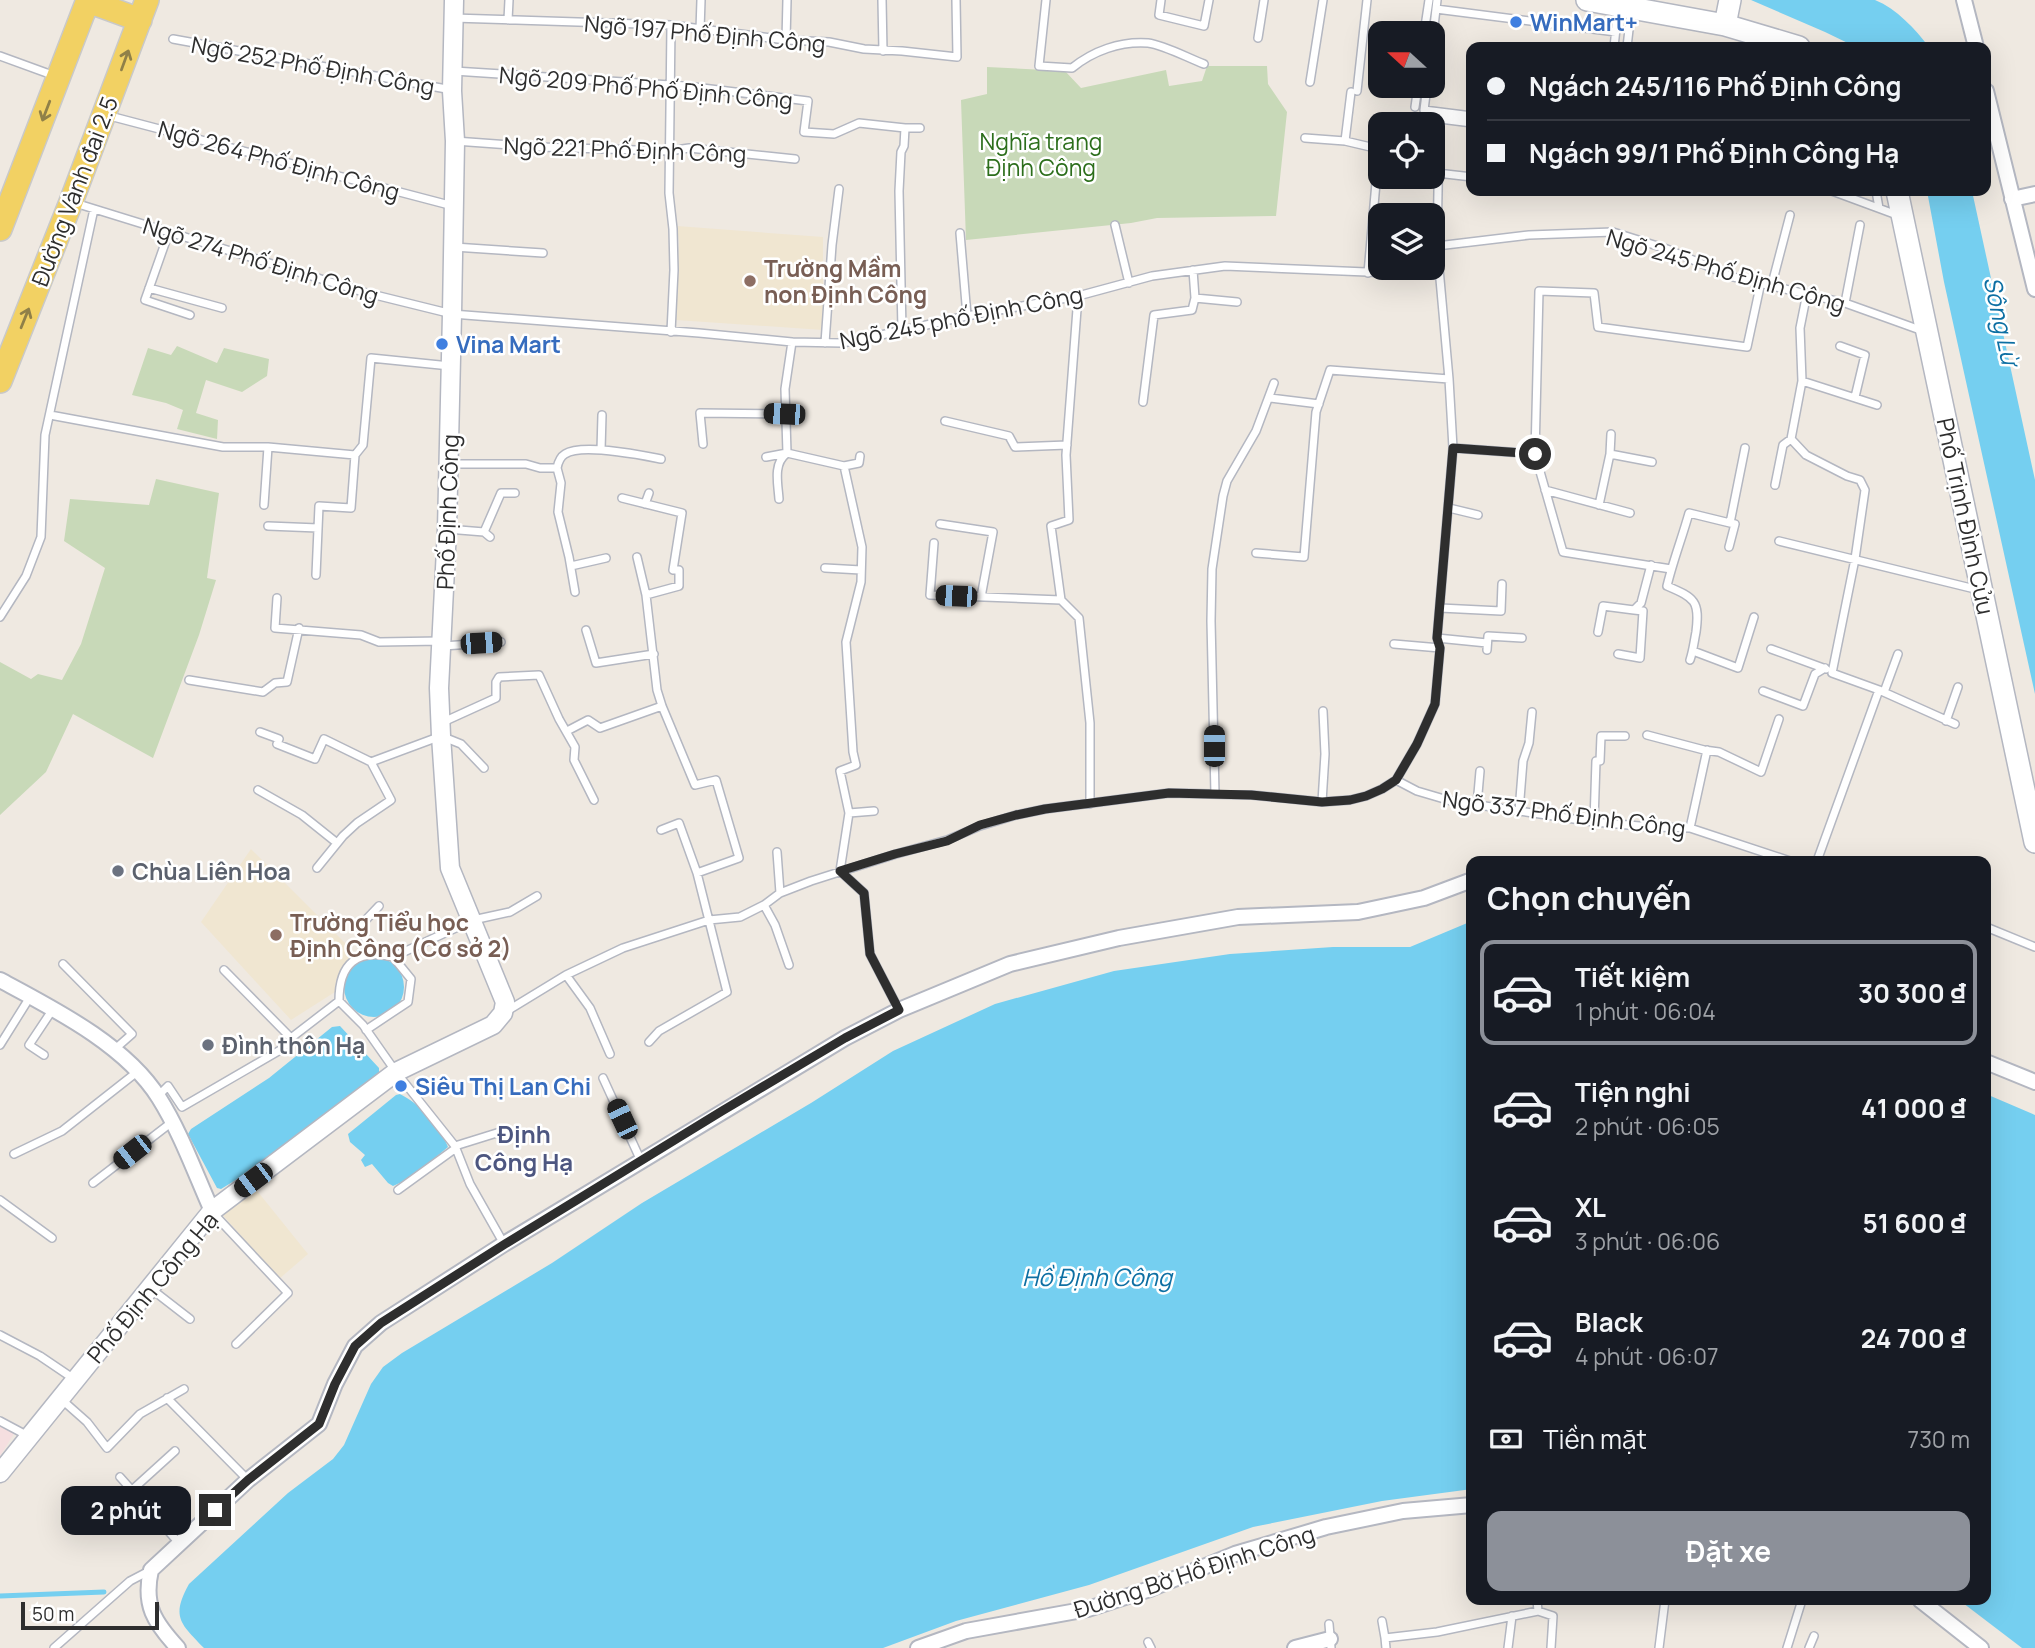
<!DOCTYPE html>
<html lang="vi">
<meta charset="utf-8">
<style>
:root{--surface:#171b24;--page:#242831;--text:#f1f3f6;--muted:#9ea1a6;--line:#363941;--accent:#8c9099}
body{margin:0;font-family:Manrope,sans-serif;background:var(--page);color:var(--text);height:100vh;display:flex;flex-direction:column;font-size:26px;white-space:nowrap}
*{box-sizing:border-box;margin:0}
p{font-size:23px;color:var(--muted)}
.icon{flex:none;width:38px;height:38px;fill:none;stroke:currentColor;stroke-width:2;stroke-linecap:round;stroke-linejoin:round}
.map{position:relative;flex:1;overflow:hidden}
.side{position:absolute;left:1466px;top:856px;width:525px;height:749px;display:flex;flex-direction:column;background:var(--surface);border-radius:14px;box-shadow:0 7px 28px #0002}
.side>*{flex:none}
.hud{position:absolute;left:1466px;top:42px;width:525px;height:154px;border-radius:14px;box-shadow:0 7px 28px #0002;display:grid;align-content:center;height:154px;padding:0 21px;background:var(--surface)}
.needle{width:46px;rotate:291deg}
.fabs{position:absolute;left:1368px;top:21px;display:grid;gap:14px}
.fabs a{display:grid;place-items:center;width:77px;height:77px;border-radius:14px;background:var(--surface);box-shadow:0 7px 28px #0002;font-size:35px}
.scale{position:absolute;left:21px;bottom:18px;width:138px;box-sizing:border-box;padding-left:7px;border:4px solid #2e2e2e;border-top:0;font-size:19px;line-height:24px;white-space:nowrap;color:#2e2e2e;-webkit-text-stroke:5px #fff;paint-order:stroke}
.end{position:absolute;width:32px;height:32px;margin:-16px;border:9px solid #2e2e2e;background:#fff;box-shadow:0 0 0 4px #fff}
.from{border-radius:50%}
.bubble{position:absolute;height:49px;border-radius:14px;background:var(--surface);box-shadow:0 7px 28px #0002;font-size:23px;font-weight:700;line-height:49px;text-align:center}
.car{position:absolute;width:21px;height:42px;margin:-21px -10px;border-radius:9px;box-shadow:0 0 5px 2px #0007;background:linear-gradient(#222 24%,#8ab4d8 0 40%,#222 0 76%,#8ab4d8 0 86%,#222 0)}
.hud b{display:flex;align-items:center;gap:24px;height:66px;font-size:26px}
.hud b+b{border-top:2px solid var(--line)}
.hud i{width:18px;height:18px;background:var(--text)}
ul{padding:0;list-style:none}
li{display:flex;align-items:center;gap:21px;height:105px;margin:0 14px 10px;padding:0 7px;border:4px solid transparent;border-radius:14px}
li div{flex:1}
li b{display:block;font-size:26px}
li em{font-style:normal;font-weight:700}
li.active{border-color:var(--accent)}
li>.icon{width:63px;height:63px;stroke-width:1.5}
h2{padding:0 21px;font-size:32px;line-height:84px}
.pay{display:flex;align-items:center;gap:18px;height:77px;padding:0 21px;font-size:26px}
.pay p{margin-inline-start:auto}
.action{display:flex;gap:14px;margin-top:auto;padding:14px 21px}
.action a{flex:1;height:80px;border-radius:14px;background:var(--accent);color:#fff;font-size:28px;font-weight:700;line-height:80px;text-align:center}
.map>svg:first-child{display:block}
</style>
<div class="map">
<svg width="2035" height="1648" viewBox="0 0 2035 1648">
<rect width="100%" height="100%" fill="#efe9e1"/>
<path fill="#f0e6d1" d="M677 226 823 237V330L676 320 679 242Z
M251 849 355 953 342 968 336 980 335 992 291 1020 201 922Z
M254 1187 308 1254 279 1279 221 1213Z"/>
<path fill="#f5dfe0" d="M0 1421 17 1429 0 1456Z"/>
<path fill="#c8d9b8" d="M1207 66H1267L1268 84 1287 112 1276 216 1157 218 1131 223 966 240 961 100 987 94V67L1065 71 1081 88 1166 70 1169 86 1202 81Z
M177 346 217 363 224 348 269 359 267 376 242 392 206 380 196 413 218 420 217 439 177 429 183 410 166 403 132 395 148 348 171 355Z
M156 479 219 493 207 578 216 580 199 635 153 758 73 714 46 772 0 815V662L31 679 38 674 62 680 81 644 105 568 64 541 70 499 149 505Z"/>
<path fill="#75cff0" d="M1751 0H1875C1897 9 1915 29 1929 47H1856L1825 32Z
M1927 191H1972L2035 480V694L1944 282Z
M1472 921V1489L1382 1501 1253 1527 1089 1585 956 1621 883 1648H204C180 1623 171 1617 189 1584L288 1493 333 1459 344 1445 371 1384 383 1367 402 1353 552 1263 642 1203 811 1103 893 1051 995 1004 1114 971 1230 954 1333 947H1410Z
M344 987a30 30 0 1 1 60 0a30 30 0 1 1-60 0Z
M340 1026 379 1068V1074L280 1153 221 1189 217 1188 188 1134 191 1129 269 1078 332 1027Z
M400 1094C421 1105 440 1125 448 1147L411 1178 393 1186 388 1183 372 1164 365 1167 361 1160 365 1155 350 1142 348 1134 396 1095Z
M1986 1094 2035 1115V1648H2022L1959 1600H1986Z"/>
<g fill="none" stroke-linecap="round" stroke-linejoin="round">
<path stroke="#75cff0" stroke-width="5" d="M0 1596 104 1592"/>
<g stroke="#b4b7c1" stroke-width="10">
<path id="service" d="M882 0 883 51
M1046 0 1039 66 1072 68C1093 51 1120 41 1148 43 1164 45 1188 58 1204 64
M1161 0 1159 15 1204 26 1209 0
M1436 9 1616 32
M453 18 671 25 786 40 829 42 864 49 902 51 957 57 956 0
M508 20 509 0
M671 25 669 193 673 229 674 270 671 332
M700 30 701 0
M1424 33 1429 0
M1433 35 1437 0
M1258 38 1264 0
M173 39 452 90
M786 40 787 0
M1614 47 1618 10
M1627 47 1631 12
M0 56 55 76
M454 71 686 86 808 101 804 132 834 134 859 123 905 128 904 146 901 152 899 191 902 330
M1310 82 1323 0
M1427 86 1424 110 1472 116
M1357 91 1367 0
M1415 107 1418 86
M106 115 453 206
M1432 118 1472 123
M905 128H920
M1305 138 1345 141 1379 149 1368 273
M455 141 539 147 669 151 689 148 795 159
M1345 141 1351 92
M1437 173 1472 177
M1602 191H1613
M1832 191 1897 215
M1876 191 1879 208
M75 203 363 292 452 314 699 333 792 342 842 343 863 339 967 316 1078 296 1152 276 1225 266 1439 275
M1115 225 1129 283
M169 232 145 300 190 315
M960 233 967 316
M1437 246 1529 235 1613 232 1667 249 1733 277 1845 303 1923 331
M454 247 543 253
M1772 284 1790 215
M149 288 222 308
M1807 293 1800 328 1802 381 1791 439 1806 455 1847 476 1860 480 1865 490 1855 559 1832 673 1879 690 1817 861
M1078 296 1066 455 1069 520 1051 526 1061 600 1079 618 1090 723V804
M1195 298 1237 302
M1845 303 1860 225
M825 343 832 245 839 189
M1840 346 1865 355 1855 397
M1802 381 1877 405
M1270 398 1319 404
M1143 402 1154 315 1192 310 1195 298 1193 270
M50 415 223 447H268L355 455
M945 421 1009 436 1015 447 1067 445
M703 444 700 413 784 414
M1453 448 1535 454
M601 450 602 415
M787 453 785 389 792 342
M1610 454 1652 462
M766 457 787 453 844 466 859 463 860 456
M449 464H526L540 468H557C558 463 560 457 565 454 582 443 640 455 661 459
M844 466 862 547 861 582 846 642 853 752 856 765 840 771 849 813 840 871 864 893 870 954 899 1010
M557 468 561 483 558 512 569 557 575 592
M1775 485 1783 445 1791 439
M1545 490 1630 513
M622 498 682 513 673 570H679V586L646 595
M779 499C778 484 773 464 786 454
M645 504 649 493
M264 505 268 447
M1599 505 1610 454 1611 434
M1449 508 1478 515
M940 524 993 532 981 597
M268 526 318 528
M447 529 484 532 490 537
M484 532 501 493H515
M1779 541 1979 590
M934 543 930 595 1061 600
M1729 547 1735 524 1730 523
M1256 553 1304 557 1316 412 1330 370 1449 379
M637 557 646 595 657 690 662 706 695 785 716 780 739 858 697 873
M571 566 606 558
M825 568 861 570
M1671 569 1563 552 1535 454 1539 291 1594 293 1598 327 1747 347 1761 282
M316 575 319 506 351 508 355 455 363 445 371 358 450 366
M277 598 275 628 361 635 379 642 441 641
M1440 608 1501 611 1502 584
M0 617 26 576 41 537 45 435 94 209
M586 630 596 663 654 654
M1598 632 1603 606 1634 610 1641 603 1651 565
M1437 638 1487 643
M1394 644 1440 648
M443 646 501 642
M1771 649 1826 669
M1487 650 1488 636 1522 638
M1693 651 1738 668 1754 617
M1618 654 1640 658 1643 611 1634 610
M1690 660C1693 651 1694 642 1696 632 1700 601 1695 598 1667 586 1673 561 1682 538 1689 513L1730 523 1745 448
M189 680 263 692 275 683 287 682 299 628
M1879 690 1955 724
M1763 691 1803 706 1815 674 1825 668
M1884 692 1898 654
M1946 721 1958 687
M441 723 496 698V682L499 677 539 675 559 719 575 747 574 760 594 800
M567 731 588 720 600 728 662 706
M260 732 279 739 277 744 315 759 324 739 371 762 441 736 461 744 484 768
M1647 735 1704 750 1719 752 1761 772 1779 719
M1396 780 1417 744 1435 704 1440 648 1437 638 1453 448 1449 379 1437 246 1439 136
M258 790 302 815 337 843
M1215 794 1211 621 1212 569 1223 496 1227 481 1256 431 1274 383
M1322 802 1325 754 1323 711
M1477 805 1480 771
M1519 811 1523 761 1529 743 1532 712
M849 813 874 811
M1594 822 1596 761H1600L1601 736H1625
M1690 828 1707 750
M777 852 780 893
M317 868 343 836 357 823 391 800 371 762
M764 905 775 925 789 965
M1986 927 2035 947
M373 953 359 927 379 906
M393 957 473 920 510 912 537 896
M63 964 132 1034 115 1049
M224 970 291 1038
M566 975 590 1008 610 1054
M339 1001C339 963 357 949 393 957L411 979 408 1002 366 1030
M507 1011 566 975 623 948 709 920 740 917 764 905 780 893 811 881 896 854 947 840 980 826 1016 815 1045 809 1169 793 1252 795 1322 802 1350 800 1366 796 1382 789 1396 780 1417 791 1451 801 1594 822 1651 827 1690 828 1790 861
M649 1042 659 1031 727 992 697 873 679 823 661 830
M0 1045 30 997
M44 1055 29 1045 53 1009
M603 1078 641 1161
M158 1096 168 1086 182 1107 282 1049 291 1038 339 1001 363 1025 396 1072 455 1146 470 1184 504 1244
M455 1146 500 1132
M14 1154 62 1131 137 1072
M93 1183 172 1122
M398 1190 456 1148
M0 1200 52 1238
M212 1212 288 1293 236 1344
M150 1288 190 1319
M0 1335 40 1356 74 1379
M167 1398 248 1480
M61 1399 87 1422 107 1448 140 1414 184 1389
M0 1421 30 1437
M120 1477 179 1543
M132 1490 175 1451
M1538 1611 1553 1616 1551 1648
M1382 1621 1385 1638
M1329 1624 1331 1648
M1148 1642 1151 1648
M54 1648 130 1581 151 1570
M1386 1648 1385 1638 1437 1632 1538 1611 1537 1600
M1508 1648 1512 1616
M1659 1648 1665 1600
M1787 1648 1802 1600
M1809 1648 1814 1636"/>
</g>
<g stroke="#b4b7c1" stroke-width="18">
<path id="minor" d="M1964 0 1976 47
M1986 91 2035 289
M2012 199 2035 194
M0 980C54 1009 126 1045 159 1098 181 1133 195 1173 212 1211
M1986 1062 2035 1082
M1920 1600 1981 1648
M178 1648C154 1622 143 1605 151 1570L248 1480 319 1424 335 1384 355 1346 381 1323 504 1244 845 1038 899 1010 1010 964 1119 938 1238 917 1358 912 1424 898 1472 880
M918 1648 966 1631 1088 1609 1150 1589 1235 1554 1326 1527 1403 1511 1472 1505
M1295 1648 1330 1639"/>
</g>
<g stroke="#b4b7c1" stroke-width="21">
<path id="tertiary" d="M0 1473 212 1211 396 1072 493 1025 503 1013 505 1002 450 868 441 736 439 688 447 529 452 314 455 141 452 91 454 0"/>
</g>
<g stroke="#b4b7c1" stroke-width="24">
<path id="secondary" d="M1587 0 1725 25 1799 47
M1725 25 1730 0
M1897 191 2035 842"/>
</g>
<g stroke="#c9c9c9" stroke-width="26">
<path id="primary" d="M88 1 140 20
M0 229 88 0
M0 381 71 202 147 0"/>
</g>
<use href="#service" stroke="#fff" stroke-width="7"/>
<use href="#minor" stroke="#fff" stroke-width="14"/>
<use href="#tertiary" stroke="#fff" stroke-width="18"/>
<use href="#secondary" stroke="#fff" stroke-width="21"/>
<use href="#primary" stroke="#f2d163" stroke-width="23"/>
</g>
<defs><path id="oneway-shaft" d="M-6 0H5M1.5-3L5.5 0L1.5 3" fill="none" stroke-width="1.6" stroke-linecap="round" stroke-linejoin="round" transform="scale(1.75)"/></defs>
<g stroke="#908048">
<use href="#oneway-shaft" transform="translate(125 60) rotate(-70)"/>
<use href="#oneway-shaft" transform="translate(46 111) rotate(111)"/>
<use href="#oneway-shaft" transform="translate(25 318) rotate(-68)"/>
</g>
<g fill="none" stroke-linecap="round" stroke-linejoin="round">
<path stroke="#2e2e2e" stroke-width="9" d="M215 1510 248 1480 319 1424 335 1384 355 1346 381 1323 505 1244 722 1111 845 1038 899 1010 870 954 864 893 840 871 895 854 947 841 980 825 1016 815 1045 809 1169 793 1251 795 1322 802 1350 800 1366 796 1382 789 1396 780 1417 744 1435 704 1440 648 1437 638 1453 448 1535 454"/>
</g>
<g fill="#3f7fe0" stroke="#fff" stroke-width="2.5">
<circle cx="1516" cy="22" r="7"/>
<circle cx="442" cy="344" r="7"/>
<circle cx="401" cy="1086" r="7"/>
</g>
<g fill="#8d6e63" stroke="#fff" stroke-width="2.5">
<circle cx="750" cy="281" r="7"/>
<circle cx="276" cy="935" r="7"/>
</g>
<g fill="#6b7280" stroke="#fff" stroke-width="2.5">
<circle cx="118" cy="871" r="7"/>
<circle cx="208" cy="1045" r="7"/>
</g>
<g text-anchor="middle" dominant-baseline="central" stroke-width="5" stroke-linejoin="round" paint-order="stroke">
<g font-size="23" font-weight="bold" fill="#366cbe" stroke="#fff" text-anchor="start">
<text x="1530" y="22">WinMart+</text>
<text x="456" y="344">Vina Mart</text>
<text x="415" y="1086">Siêu Thị Lan Chi</text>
</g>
<g font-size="23" fill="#2e2e2e" stroke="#fff">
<text transform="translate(705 33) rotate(5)">Ngõ 197 Phố Định Công</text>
<text transform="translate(313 65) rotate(10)">Ngõ 252 Phố Định Công</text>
<text transform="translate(646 87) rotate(5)">Ngõ 209 Phố Phố Định Công</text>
<text transform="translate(625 149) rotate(2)">Ngõ 221 Phố Định Công</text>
<text transform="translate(279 160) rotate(15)">Ngõ 264 Phố Định Công</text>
<text transform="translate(74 191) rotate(-69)">Đường Vành đai 2.5</text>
<text transform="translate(261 260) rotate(17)">Ngõ 274 Phố Định Công</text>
<text transform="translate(1726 270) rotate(16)">Ngõ 245 Phố Định Công</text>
<text transform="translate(961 317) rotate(-11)">Ngõ 245 phố Định Công</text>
<text transform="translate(447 512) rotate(-88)">Phố Định Công</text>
<text transform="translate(1966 516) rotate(78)">Phố Trịnh Đình Cửu</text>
<text transform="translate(1564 813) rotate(7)">Ngõ 337 Phố Định Công</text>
<text transform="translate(152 1287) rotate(-50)">Phố Định Công Hạ</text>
<text transform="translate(1194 1571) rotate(-18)">Đường Bờ Hồ Định Công</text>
</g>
<g font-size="23" fill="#2c6e1b" stroke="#fff">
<text x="1041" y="141">Nghĩa trang<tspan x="1041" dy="26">Định Công</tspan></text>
</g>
<g font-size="23" font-weight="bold" fill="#785e54" stroke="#fff" text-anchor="start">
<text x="764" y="268">Trường Mầm<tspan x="764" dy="26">non Định Công</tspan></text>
<text x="290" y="922">Trường Tiểu học<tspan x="290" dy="26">Định Công (Cơ sở 2)</tspan></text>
</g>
<g font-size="23" font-weight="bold" fill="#5b616d" stroke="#fff" text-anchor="start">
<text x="132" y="871">Chùa Liên Hoa</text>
<text x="222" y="1045">Đình thôn Hạ</text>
</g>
<g font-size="24" font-style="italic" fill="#0d6fa3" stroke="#fff">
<text transform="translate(2002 320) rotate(78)">Sông Lừ</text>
<text x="1097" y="1276">Hồ Định Công</text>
</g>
<g font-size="24" font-weight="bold" fill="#4d5680" stroke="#fff">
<text x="524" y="1133">Định<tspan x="524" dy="28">Công Hạ</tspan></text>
</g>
</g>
</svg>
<div class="fabs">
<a><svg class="needle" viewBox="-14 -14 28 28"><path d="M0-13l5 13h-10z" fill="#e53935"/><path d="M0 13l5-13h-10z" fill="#9ea1a6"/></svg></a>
<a><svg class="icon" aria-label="locate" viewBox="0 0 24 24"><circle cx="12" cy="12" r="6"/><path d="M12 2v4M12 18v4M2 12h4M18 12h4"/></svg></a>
<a><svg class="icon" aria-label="layers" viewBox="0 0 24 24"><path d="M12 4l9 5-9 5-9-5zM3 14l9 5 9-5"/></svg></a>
</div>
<div class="scale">50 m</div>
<i class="end from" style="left:1535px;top:454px"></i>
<i class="end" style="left:215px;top:1510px"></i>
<div class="bubble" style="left:61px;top:1486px;width:130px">2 phút</div>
<i class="car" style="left:784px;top:414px;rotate:272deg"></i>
<i class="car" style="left:956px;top:596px;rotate:272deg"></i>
<i class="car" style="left:481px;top:643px;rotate:86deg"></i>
<i class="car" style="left:1214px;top:746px;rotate:0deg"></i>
<i class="car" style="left:622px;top:1119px;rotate:335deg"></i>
<i class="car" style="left:132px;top:1152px;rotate:232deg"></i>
<i class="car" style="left:253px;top:1180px;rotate:233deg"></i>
<div class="hud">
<b><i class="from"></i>Ngách 245/116 Phố Định Công</b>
<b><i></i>Ngách 99/1 Phố Định Công Hạ</b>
</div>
<section class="side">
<h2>Chọn chuyến</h2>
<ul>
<li class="active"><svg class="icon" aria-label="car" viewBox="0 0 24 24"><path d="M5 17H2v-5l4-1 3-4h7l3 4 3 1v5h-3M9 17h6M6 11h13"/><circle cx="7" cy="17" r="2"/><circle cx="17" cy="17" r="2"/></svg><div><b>Tiết kiệm</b><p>1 phút · 06:04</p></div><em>30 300 ₫</em></li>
<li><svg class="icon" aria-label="car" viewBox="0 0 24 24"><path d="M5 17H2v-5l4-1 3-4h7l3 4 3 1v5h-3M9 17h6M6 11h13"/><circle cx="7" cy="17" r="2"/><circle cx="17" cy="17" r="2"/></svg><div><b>Tiện nghi</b><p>2 phút · 06:05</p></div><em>41 000 ₫</em></li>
<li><svg class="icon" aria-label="car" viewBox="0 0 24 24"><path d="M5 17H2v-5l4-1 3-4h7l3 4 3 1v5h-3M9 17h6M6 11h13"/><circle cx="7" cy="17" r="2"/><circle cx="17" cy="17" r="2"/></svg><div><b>XL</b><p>3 phút · 06:06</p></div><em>51 600 ₫</em></li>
<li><svg class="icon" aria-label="car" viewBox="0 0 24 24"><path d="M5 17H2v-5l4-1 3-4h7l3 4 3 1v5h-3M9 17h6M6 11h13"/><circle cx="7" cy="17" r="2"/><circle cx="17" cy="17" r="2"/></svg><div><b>Black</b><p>4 phút · 06:07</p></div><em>24 700 ₫</em></li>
</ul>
<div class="pay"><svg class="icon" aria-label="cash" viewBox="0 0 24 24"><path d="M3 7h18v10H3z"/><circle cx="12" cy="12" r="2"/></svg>Tiền mặt<p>730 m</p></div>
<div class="action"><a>Đặt xe</a></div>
</section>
</div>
